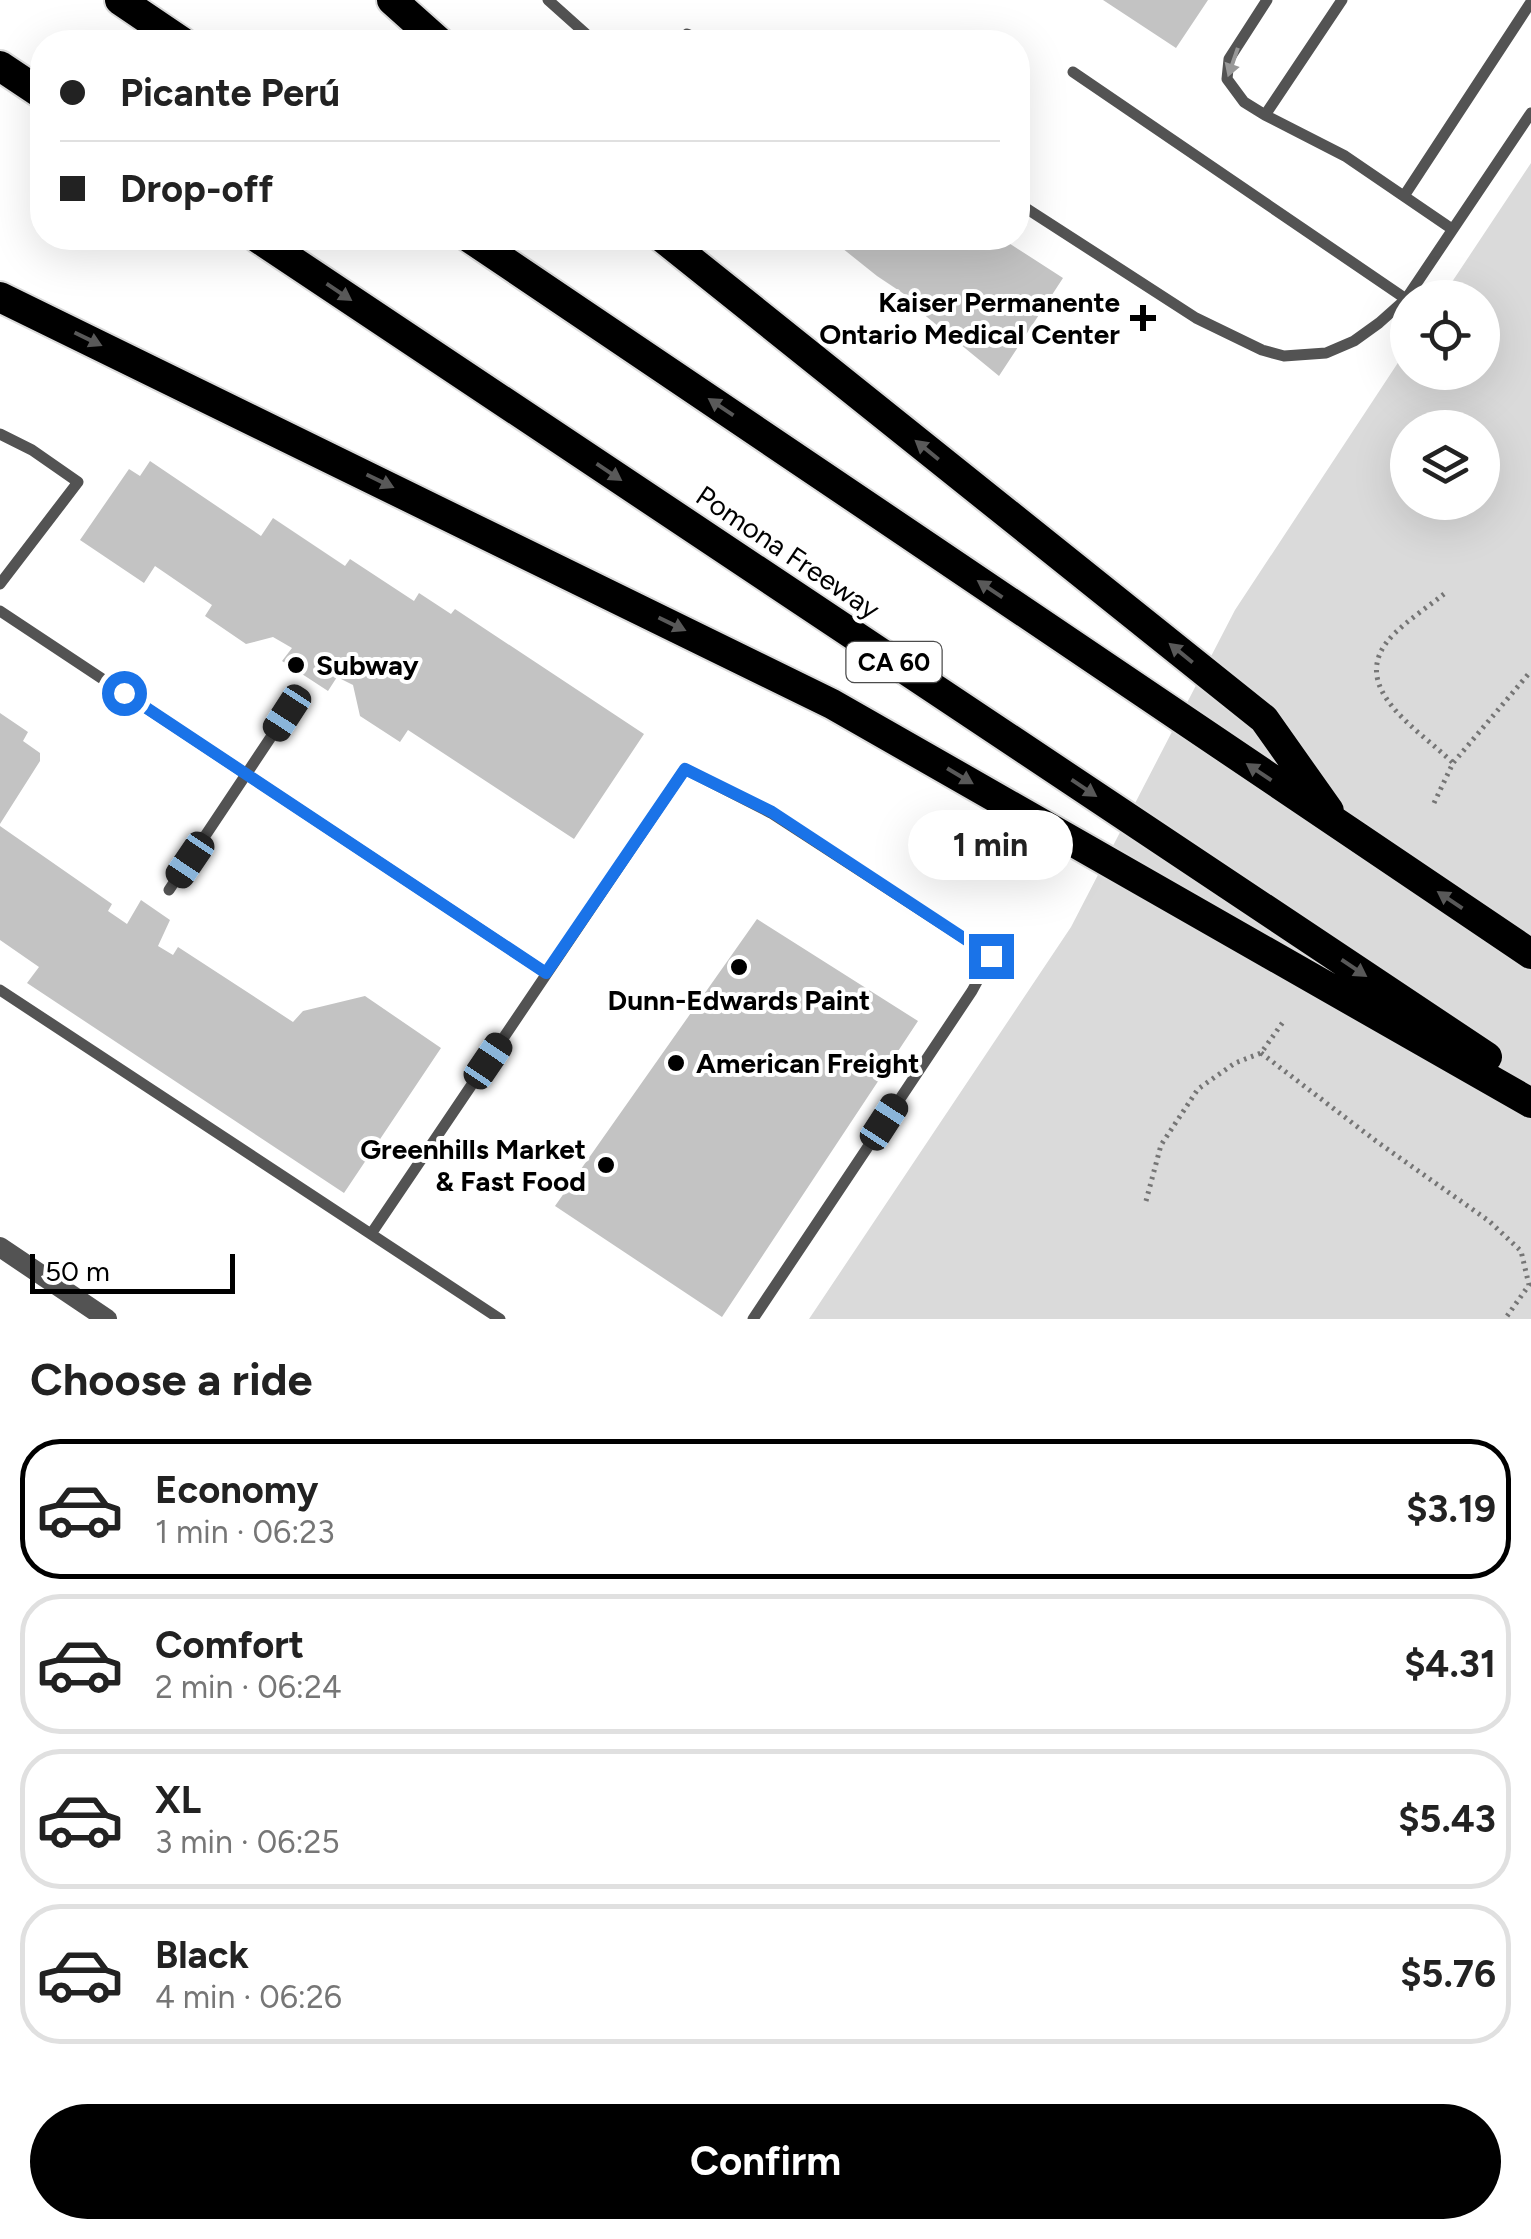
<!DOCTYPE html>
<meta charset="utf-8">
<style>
:root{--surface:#fff;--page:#f6f6f6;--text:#222;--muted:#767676;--line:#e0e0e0;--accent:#000}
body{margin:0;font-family:Figtree,sans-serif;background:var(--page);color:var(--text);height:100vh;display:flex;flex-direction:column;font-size:38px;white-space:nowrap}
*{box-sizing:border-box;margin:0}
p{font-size:32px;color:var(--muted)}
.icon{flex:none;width:55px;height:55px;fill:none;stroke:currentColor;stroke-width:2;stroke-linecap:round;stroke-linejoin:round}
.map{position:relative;height:1319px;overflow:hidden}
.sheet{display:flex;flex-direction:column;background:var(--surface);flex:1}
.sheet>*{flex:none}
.guide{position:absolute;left:30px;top:30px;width:1000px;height:220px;border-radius:40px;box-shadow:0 10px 40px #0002;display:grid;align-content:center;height:220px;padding:0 30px;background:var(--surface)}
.tools{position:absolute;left:1390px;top:280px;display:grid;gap:20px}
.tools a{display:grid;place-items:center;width:110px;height:110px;border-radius:50%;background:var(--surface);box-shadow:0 10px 40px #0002;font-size:50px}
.scale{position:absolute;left:30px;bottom:25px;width:205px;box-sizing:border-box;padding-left:10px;border:5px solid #000;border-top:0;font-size:28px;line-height:35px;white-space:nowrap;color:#000;-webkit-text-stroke:8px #fff;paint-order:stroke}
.end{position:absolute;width:45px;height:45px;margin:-22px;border:12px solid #1a73e8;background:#fff;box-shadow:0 0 0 5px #fff}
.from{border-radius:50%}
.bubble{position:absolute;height:70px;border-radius:35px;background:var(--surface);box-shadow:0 10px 40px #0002;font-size:32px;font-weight:700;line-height:70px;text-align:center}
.car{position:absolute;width:30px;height:60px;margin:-30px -15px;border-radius:12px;box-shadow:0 0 8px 2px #0007;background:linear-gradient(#222 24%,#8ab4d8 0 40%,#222 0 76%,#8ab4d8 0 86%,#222 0)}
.guide b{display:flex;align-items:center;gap:35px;height:95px;font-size:38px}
.guide b+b{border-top:2px solid var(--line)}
.guide i{width:25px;height:25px;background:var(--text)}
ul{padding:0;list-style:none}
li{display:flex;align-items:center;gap:30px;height:140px;margin:0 20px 15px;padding:0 10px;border:5px solid var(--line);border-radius:40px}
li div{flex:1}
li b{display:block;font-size:38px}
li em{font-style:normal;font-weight:700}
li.selected{border-color:var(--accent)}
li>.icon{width:90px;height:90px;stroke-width:1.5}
h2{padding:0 30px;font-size:45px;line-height:120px}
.cta{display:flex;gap:20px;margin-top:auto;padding:20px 30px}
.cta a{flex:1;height:115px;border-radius:60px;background:var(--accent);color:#fff;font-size:40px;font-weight:700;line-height:115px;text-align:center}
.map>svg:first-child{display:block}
</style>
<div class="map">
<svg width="1531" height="1319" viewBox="0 0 1531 1319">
<rect width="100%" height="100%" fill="#fff"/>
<path fill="#dadada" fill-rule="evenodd" d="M1531 163V1319H809L1071 927 1235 610 1407 349 1408 372H1482V298L1442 297ZM1408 428H1482V502H1408Z"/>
<path fill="#c3c3c3" d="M1103 0H1208L1176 48Z
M841 238H1001L1063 278 999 376 916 308 919 304 877 276 837 244Z
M150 461 261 536 273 518 345 566 350 559 414 601 419 593 451 614 455 609 644 734 574 839 408 730 400 742 360 716 353 685 337 677 328 691 282 661 292 648 273 637 246 644 205 616 212 605 155 566 144 583 80 540 129 469 140 476Z
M0 713 28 732 23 741 40 753V761L0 824Z
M0 826 112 904 108 911 127 924 141 900 170 920 158 946 173 955 178 947 293 1022 303 1011 365 996 441 1048 344 1193 27 983 39 967 0 940Z
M757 919 918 1021 722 1317 555 1206Z"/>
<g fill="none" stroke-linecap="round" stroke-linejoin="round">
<g stroke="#dbdbdb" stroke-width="34">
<path id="highway" d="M120 0 182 42
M392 0 439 42
M0 66 42 94
M258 238 1487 1057
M470 238 1531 954
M663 238 1264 719 1329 811
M0 297 832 704 1531 1103"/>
</g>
<path stroke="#757575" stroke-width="5" stroke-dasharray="2.5 5" stroke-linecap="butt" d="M1444 594C1428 607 1409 619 1394 634 1342 686 1419 729 1453 763
M1434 803 1453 763 1531 671
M1261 1053 1376 1141 1489 1221 1521 1251 1529 1285 1505 1319
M1146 1201 1161 1145 1198 1089 1235 1063 1261 1053 1283 1022"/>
<path stroke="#535353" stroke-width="11" d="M548 0 595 42
M1342 0 1265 115 1345 156 1452 229
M687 34 705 42
M1073 72 1406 299
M1265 115 1244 102 1227 79 1229 59 1267 0
M1404 196 1531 2
M1018 203 1196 318 1262 350 1284 356 1326 353 1354 341 1379 323 1406 299 1531 113
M0 434 32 450 78 482 0 584
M0 611 546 973
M169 890 287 713
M0 990 500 1319
M371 1234 685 769 771 813 991 956 972 991 753 1319"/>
<path stroke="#535353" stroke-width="20" d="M0 1247 107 1319"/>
<use href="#highway" stroke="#000" stroke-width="30"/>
</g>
<defs><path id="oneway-solid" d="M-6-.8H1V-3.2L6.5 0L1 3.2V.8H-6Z" transform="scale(2.5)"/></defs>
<use fill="#989898" href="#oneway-solid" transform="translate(1233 62) rotate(109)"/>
<g fill="#595959">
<use href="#oneway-solid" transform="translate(339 292) rotate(34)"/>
<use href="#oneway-solid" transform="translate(88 339) rotate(26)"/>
<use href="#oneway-solid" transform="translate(721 407) rotate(-146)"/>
<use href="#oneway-solid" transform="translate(927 450) rotate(-141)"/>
<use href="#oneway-solid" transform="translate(609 472) rotate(34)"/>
<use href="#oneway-solid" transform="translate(380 481) rotate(26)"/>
<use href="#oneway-solid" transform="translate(990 589) rotate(-146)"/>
<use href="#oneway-solid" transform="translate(672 624) rotate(26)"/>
<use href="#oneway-solid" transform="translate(1181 653) rotate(-141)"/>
<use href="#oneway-solid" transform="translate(1259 772) rotate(-146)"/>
<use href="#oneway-solid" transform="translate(960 776) rotate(31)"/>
<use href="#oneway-solid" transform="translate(1084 788) rotate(34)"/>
<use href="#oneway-solid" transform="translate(1450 900) rotate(-146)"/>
<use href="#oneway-solid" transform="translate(1354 968) rotate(34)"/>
</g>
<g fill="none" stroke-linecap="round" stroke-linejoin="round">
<path stroke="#1a73e8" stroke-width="12" d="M124 693 546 973 685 769 772 812 991 956"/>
</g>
<g fill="#000" stroke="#fff" stroke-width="4">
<path d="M1138 303h10v10h10v10h-10v10h-10v-10h-10v-10h10z"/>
<circle cx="296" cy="665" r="10"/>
<circle cx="739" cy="967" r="10"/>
<circle cx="676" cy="1063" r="10"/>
<circle cx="606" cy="1165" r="10"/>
</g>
<g text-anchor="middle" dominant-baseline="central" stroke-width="8" stroke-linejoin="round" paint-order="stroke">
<rect fill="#fff" stroke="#4c4c4c" stroke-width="2.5" x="846.5" y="642" width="95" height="40" rx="8"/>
<g font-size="25" font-weight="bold" fill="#000">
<text x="894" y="662">CA 60</text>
</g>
<g font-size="28" font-weight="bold" fill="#000" stroke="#fff" text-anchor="end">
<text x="1120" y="302">Kaiser Permanente<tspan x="1120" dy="32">Ontario Medical Center</tspan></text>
<text x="316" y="665" text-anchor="start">Subway</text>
<text x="739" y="1000" text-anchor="middle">Dunn-Edwards Paint</text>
<text x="696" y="1063" text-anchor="start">American Freight</text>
<text x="586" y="1149">Greenhills Market<tspan x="586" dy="32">&amp; Fast Food</tspan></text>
</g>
<g font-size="28" fill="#000" stroke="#fff">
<text transform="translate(788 552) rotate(34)">Pomona Freeway</text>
</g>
</g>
</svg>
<div class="tools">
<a><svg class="icon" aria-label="locate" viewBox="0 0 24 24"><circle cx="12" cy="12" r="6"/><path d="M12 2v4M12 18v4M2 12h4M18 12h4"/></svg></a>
<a><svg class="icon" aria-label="layers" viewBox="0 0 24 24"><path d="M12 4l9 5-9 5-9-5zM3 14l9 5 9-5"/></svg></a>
</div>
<div class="scale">50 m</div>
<i class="end from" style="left:124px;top:693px"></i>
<i class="end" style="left:991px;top:956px"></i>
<div class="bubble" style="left:908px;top:810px;width:165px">1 min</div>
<i class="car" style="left:287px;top:713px;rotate:213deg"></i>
<i class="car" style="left:190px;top:860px;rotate:214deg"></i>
<i class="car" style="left:488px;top:1061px;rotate:34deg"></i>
<i class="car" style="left:884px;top:1122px;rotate:33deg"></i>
<div class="guide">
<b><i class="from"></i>Picante Perú</b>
<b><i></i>Drop-off</b>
</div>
</div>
<section class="sheet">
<h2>Choose a ride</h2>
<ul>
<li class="selected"><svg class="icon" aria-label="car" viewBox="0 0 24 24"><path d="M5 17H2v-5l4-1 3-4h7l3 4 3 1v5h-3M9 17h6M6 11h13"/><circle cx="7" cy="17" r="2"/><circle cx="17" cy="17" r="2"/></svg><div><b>Economy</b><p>1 min · 06:23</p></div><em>$3.19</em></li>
<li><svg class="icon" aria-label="car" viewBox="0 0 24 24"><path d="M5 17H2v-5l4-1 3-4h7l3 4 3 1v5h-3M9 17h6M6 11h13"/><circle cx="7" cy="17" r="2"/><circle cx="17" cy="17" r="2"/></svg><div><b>Comfort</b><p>2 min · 06:24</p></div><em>$4.31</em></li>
<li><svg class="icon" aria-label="car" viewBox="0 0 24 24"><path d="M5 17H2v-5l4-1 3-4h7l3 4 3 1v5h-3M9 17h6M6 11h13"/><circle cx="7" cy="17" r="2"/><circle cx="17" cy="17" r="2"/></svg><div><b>XL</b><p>3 min · 06:25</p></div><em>$5.43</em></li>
<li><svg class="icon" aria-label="car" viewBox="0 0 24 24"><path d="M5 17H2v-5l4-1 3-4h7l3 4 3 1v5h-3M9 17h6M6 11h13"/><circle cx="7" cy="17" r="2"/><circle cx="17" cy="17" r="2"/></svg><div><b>Black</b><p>4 min · 06:26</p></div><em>$5.76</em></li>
</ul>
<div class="cta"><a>Confirm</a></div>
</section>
